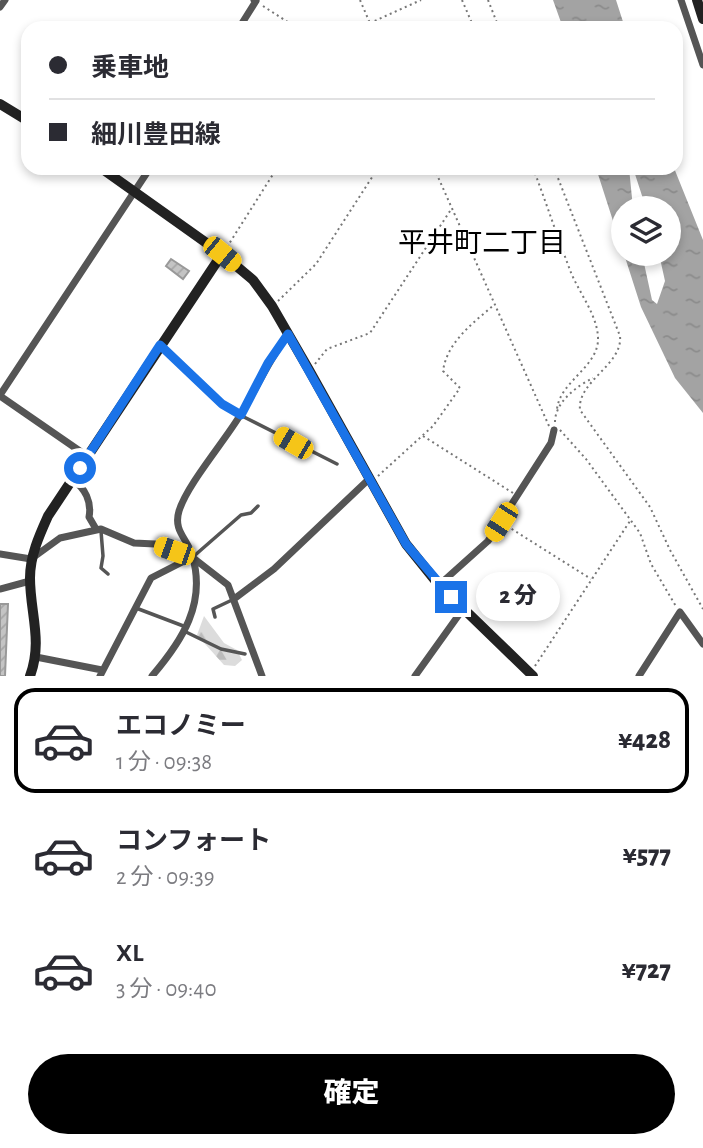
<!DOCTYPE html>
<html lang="ja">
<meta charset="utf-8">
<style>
:root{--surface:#fff;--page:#f7f7f7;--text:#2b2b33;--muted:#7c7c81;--line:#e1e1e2;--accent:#000}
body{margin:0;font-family:"Alegreya Sans","Noto Sans JP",sans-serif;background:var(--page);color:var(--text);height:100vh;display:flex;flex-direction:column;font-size:26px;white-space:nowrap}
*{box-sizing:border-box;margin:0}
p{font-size:23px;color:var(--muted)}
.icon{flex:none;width:38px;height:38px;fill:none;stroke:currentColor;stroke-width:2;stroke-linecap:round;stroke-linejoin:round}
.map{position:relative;height:676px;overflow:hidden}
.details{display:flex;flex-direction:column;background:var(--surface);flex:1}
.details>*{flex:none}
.hud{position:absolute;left:21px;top:21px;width:662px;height:154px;border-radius:21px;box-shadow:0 4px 10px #0003;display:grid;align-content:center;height:154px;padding:0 28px;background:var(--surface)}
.controls{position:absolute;left:611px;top:196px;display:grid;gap:14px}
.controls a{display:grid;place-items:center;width:70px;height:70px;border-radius:50%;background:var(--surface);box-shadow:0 4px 10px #0003;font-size:35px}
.end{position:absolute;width:32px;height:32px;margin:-16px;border:9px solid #1a73e8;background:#fff;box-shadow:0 0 0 4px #fff}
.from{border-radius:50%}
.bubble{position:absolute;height:49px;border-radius:24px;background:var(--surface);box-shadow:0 4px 10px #0003;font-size:23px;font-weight:800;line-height:49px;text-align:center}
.car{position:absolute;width:21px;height:42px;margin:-21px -10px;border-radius:9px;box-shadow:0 0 5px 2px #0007;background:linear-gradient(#f5c518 24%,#345 0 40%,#f5c518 0 76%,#345 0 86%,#f5c518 0)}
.hud b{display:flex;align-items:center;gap:24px;height:66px;font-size:26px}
.hud b+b{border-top:2px solid var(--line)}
.hud i{width:18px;height:18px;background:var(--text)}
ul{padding:12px 0 0;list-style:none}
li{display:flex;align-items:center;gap:21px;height:105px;margin:0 14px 10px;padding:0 14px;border:4px solid transparent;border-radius:21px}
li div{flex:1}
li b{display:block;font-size:26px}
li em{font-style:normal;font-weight:800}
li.active{border-color:var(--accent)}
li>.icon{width:63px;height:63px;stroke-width:1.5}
.button{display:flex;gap:14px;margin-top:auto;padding:14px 28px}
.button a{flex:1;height:80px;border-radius:42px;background:var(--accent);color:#fff;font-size:28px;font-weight:800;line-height:80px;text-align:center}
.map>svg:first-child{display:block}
</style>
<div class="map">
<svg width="703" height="676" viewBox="0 0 703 676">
<defs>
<pattern id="forest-firs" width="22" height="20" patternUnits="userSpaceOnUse" patternTransform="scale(1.75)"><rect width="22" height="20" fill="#dcdcdc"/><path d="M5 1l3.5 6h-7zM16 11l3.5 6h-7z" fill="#bbb"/></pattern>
<pattern id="water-ripples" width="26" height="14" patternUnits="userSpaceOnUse" patternTransform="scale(1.75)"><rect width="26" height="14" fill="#a3a3a3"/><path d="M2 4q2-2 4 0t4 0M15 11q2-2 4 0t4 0" fill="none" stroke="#8b8b8b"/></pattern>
<pattern id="building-hatch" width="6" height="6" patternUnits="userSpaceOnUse" patternTransform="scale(1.75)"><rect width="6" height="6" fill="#c4c4c4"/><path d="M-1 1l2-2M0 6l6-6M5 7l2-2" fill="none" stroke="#a7a7a7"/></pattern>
</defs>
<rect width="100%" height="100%" fill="#fff"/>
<path fill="url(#forest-firs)" d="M204 616 224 643 237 650 242 660 235 666 224 665 197 635Z"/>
<path fill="url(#water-ripples)" d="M553 0H616L625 28H563Z
M596 168H629L633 208H623V252Z
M633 168H674L703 240V413L675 378 641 307 624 254H642L652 300 657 304 665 281 659 254H668V208H646Z"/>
<path fill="url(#building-hatch)" stroke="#999" stroke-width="2" d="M171 259 189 271 183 279 166 266Z
M0 604H8L5 676H0Z"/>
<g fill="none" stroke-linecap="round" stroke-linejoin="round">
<path stroke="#777" stroke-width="2" stroke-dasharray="2 3.5" stroke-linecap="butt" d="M360 0 372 28
M462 0 474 28
M488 0 499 28
M263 6 297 28
M367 28 370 23 421 0
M434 168 549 426
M533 168C546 202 557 236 570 270 578 292 599 316 598 341 596 368 560 382 557 409
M554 168 620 336C623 365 577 381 580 410L650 507 670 550 703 609
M227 247 277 168
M278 301 316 264 378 168
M315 364 327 349 370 333 452 208
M555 422C555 402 577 386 593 378
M560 430 586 459 640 533 651 564 677 608
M423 436 513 493
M378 476 433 426 460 388 443 371C447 342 473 323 494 305
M507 526 591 579
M535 666 630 521"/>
<path stroke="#555" stroke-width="3.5" d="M242 416 337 464
M101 531 103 556 101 568 108 574
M194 556 241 515 251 513 258 506
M136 608 186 627
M215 617 213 609 232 600
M186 632 221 649 245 654"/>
<path stroke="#555" stroke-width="7" d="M681 0 703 65
M0 7 5 0
M239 28 256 1 254 0
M160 345 222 404 241 415
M0 395 150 168
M0 396 87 456
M73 480C85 488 92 502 89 517L96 529
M0 554 31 559 60 538 101 529 134 543 155 544 192 557 228 585 262 676
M439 585 488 541 551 443 554 430
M0 589 30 581
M234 599 274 569 369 479
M36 657 102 670
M100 676 151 578 192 557
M152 676C182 641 207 603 192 555 187 538 173 531 179 511 187 485 223 443 239 417 256 390 269 360 288 334
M415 676 463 609
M639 676 680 612 703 644"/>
<path stroke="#222" stroke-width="10" d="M697 0 703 19
M0 104 28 121
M101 168 222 254 253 280 272 306 309 370 406 544 439 585 533 676
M30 676C43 641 30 613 30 578 30 556 39 536 48 516L222 254"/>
</g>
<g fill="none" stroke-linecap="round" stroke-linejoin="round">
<path stroke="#1a73e8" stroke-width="9" d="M80 468 160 345 222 404 241 415 268 363 288 334 406 544 451 597"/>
</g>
<g text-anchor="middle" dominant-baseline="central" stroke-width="6" stroke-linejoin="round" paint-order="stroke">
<g font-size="28" fill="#000" stroke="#fff">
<text x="482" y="244">平井町二丁目</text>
</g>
</g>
</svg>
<div class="controls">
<a><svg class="icon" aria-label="layers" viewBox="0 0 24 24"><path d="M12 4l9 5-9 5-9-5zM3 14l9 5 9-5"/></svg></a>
</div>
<i class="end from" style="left:80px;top:468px"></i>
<i class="end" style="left:451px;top:597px"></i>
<div class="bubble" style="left:476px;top:572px;width:84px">2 分</div>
<i class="car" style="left:222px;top:254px;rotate:129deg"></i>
<i class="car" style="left:293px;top:443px;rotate:300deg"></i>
<i class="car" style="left:501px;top:522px;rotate:213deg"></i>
<i class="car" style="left:174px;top:551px;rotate:289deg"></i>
<div class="hud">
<b><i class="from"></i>乗車地</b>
<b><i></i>細川豊田線</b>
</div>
</div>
<section class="details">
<ul>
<li class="active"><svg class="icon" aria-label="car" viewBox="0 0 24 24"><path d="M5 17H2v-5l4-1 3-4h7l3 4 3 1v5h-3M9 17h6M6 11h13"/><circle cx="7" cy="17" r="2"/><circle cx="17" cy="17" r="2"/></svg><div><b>エコノミー</b><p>1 分 · 09:38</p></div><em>¥428</em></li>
<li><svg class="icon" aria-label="car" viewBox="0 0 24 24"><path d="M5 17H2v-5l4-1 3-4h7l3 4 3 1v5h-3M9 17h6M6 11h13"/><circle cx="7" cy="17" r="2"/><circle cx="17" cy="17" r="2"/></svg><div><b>コンフォート</b><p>2 分 · 09:39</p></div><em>¥577</em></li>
<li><svg class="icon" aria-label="car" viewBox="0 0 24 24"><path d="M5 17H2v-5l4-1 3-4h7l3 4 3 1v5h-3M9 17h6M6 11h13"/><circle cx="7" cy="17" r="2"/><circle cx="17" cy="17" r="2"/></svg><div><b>XL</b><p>3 分 · 09:40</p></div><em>¥727</em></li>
</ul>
<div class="button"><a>確定</a></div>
</section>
